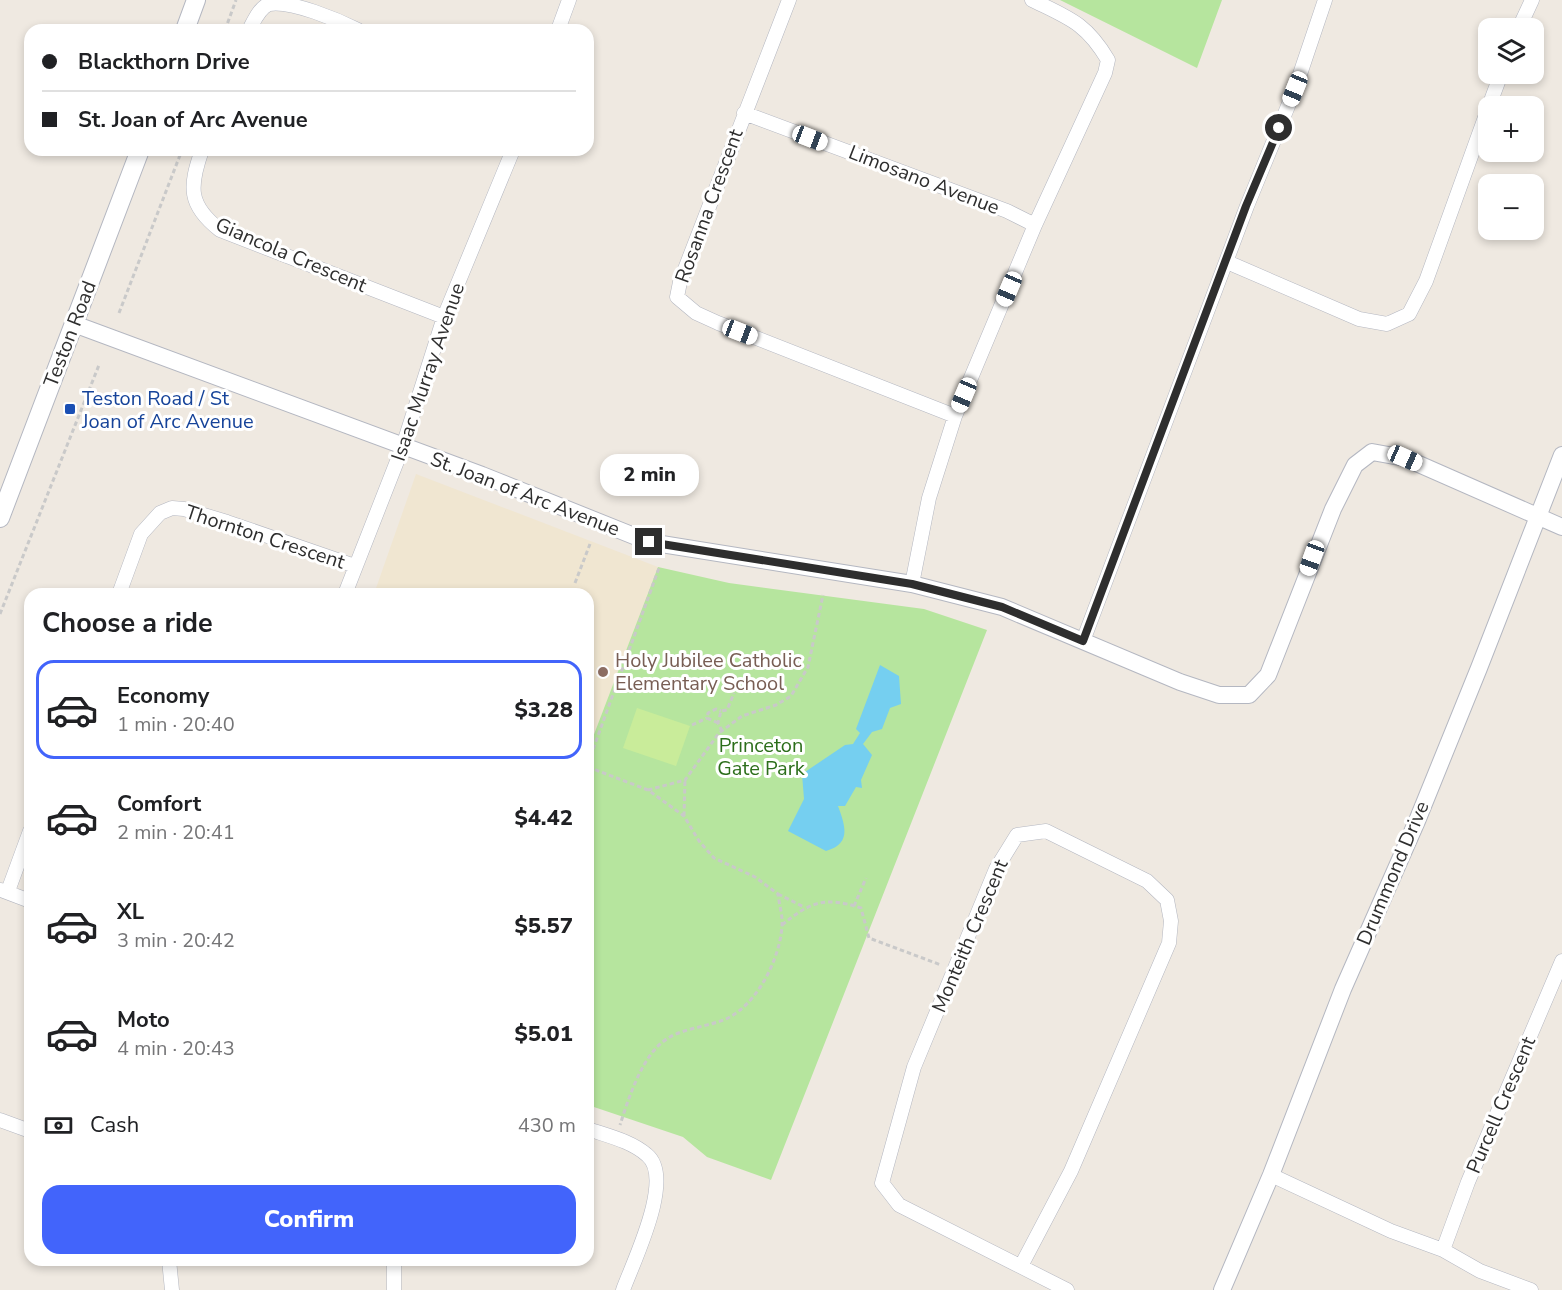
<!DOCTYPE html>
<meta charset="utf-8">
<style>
:root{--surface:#fff;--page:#f6f6f6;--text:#202124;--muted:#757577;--line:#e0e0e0;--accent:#4264fb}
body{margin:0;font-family:"Nunito Sans",sans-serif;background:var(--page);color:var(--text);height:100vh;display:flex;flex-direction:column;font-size:22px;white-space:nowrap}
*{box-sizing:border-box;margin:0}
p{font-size:20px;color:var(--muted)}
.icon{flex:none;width:33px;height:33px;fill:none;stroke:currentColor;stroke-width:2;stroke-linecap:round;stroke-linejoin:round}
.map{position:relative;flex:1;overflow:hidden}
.sheet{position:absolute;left:24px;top:588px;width:570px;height:678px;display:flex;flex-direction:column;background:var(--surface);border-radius:18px;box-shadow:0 3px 9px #0003}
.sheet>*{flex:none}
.hud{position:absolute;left:24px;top:24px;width:570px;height:132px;border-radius:18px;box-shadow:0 3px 9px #0003;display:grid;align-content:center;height:132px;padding:0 18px;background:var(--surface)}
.buttons{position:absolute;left:1478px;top:18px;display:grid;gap:12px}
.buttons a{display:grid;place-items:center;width:66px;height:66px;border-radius:12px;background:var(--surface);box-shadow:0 3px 9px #0003;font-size:30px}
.end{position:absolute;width:27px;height:27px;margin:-14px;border:8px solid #2e2e2e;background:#fff;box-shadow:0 0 0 3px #fff}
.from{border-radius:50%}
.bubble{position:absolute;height:42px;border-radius:18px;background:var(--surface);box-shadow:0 3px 9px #0003;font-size:20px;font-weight:800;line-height:42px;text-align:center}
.car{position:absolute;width:18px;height:36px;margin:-18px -9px;border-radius:8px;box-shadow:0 0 4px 2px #0007;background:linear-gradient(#fff 24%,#345 0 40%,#fff 0 76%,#345 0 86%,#fff 0)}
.hud b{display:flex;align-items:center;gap:21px;height:57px;font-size:22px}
.hud b+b{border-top:2px solid var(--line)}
.hud i{width:15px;height:15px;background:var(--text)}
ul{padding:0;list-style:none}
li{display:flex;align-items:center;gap:18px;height:99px;margin:0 12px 9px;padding:0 6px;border:3px solid transparent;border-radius:18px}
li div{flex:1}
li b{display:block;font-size:22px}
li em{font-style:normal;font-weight:800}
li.selected{border-color:var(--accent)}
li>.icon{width:54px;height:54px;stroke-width:1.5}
h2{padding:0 18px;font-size:27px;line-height:72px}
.pay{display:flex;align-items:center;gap:15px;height:66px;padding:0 18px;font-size:22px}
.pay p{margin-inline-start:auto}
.cta{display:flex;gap:12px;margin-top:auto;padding:12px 18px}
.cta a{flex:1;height:69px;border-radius:18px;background:var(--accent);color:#fff;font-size:24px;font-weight:800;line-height:69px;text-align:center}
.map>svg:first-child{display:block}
</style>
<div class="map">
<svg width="1562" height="1290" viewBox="0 0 1562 1290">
<rect width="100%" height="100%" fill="#efe9e1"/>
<path fill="#f0e6d1" d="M416 474 658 567 588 750V594H374Z"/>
<path fill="#b6e59e" d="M1060 0H1222L1197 68Z
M658 567 729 583 924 609 987 630 771 1180 707 1157 683 1137 588 1105V750Z"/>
<path fill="#c9ec9a" d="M637 708 690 726 676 766 623 748Z"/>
<path fill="#75cff0" d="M880 665 899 676 901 704 890 708 882 729 872 732 863 744 872 755 861 780 862 788 856 787 845 806H838C845 825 852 844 826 851L788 831 804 799 802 774 845 745 853 744 860 733 856 729Z"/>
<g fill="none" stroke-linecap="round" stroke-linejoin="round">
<g stroke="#b4b7c1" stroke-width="15">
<path id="minor" d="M789 0 680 282 677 297 696 313 718 323 955 416
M1519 28 1532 0
M249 30C254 21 259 8 269 4 291 0 338 20 358 30
M558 30 569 0
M1489 106 1501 74
M744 113 1007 211 1035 225
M202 150C189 187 188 205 220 230L444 317
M1227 262 1359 319 1387 324 1409 314 1426 281 1488 109
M912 584 929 498 955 416 1035 225 1105 73 1108 60C1086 23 1069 18 1032 0
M119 594 141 534 160 513 172 508 184 509 227 522 355 566
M345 594 403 446 444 317 513 150
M1083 641 1247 206 1295 89 1325 0
M1 890 30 901
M8 891 30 831
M0 1120 30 1131
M588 1129C608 1136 631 1141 647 1155 675 1178 633 1262 623 1290
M1271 1175 1391 1231 1443 1250 1480 1271 1531 1290
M1443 1250 1468 1182 1562 961
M169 1260 172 1290
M1021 1266 1071 1171 1169 943 1171 921 1167 900 1147 881 1046 831 1017 835 996 869 914 1067 882 1183 899 1205 1067 1290
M394 1290V1260"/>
</g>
<g stroke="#b4b7c1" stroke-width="18">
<path id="tertiary" d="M74 324 482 475 649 542 912 584 1002 607 1180 682 1219 695H1249L1268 675 1333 509 1355 465 1372 452 1405 458 1562 527
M1222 1290 1271 1175 1343 989 1417 821 1479 668 1562 455"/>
</g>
<g stroke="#b4b7c1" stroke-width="20">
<path id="secondary" d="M185 30 196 0
M0 518 140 150"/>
</g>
<path stroke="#c9c9c9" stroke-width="3" stroke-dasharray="4.5 3" stroke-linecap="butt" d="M225 30 236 0
M119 313 182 150
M575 583 590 544
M0 614 99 365
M718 723 707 718 708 713 716 709 721 711
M692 725 707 718
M722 731 718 723 721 711 727 710 734 693
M588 763 659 568
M588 767 648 790 684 816 699 841 714 858 755 877 778 894C779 904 783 916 782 926 780 958 758 1003 728 1018 704 1029 676 1027 657 1047 639 1066 628 1100 620 1125
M648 790 685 780 719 733 742 716 776 705 791 696 808 667 823 595
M684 816 685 780
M778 894 804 907
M854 906 866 878
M782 925C810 902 825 896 861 908L869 938 941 965"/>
<use href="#minor" stroke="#fff" stroke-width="14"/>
<use href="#tertiary" stroke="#fff" stroke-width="16"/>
<use href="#secondary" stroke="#fff" stroke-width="18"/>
</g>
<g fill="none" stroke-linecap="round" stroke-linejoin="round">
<path stroke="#2e2e2e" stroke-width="8" d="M649 542 912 584 1002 607 1083 641 1246 206 1279 128"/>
</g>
<rect fill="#1a4fb4" stroke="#fff" stroke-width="2" x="64" y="403" width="12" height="12" rx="3"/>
<circle fill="#8d6e63" stroke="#fff" stroke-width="2" cx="603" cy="672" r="6"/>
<g text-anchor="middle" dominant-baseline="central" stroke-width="6" stroke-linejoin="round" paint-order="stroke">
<g font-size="20" fill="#2e2e2e" stroke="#fff">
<text transform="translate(924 180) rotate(21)">Limosano Avenue</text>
<text transform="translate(709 206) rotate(-70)">Rosanna Crescent</text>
<text transform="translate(291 255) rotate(23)">Giancola Crescent</text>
<text transform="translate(70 334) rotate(-69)">Teston Road</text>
<text transform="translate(428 372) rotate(-71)">Isaac Murray Avenue</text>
<text transform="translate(525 494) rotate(21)">St. Joan of Arc Avenue</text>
<text transform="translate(265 537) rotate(18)">Thornton Crescent</text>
<text transform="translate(1393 873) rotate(-67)">Drummond Drive</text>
<text transform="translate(970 936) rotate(-67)">Monteith Crescent</text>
<text transform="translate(1501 1105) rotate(-67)">Purcell Crescent</text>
</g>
<g font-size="20" fill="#164399" stroke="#fff" text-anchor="start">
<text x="82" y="398">Teston Road / St<tspan x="82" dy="23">Joan of Arc Avenue</tspan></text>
</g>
<g font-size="20" fill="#785e54" stroke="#fff" text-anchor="start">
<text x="615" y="660">Holy Jubilee Catholic<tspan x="615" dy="23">Elementary School</tspan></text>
</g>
<g font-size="20" fill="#2c6e1b" stroke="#fff">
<text x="761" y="745">Princeton<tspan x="761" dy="23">Gate Park</tspan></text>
</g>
</g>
</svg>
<div class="buttons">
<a><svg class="icon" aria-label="layers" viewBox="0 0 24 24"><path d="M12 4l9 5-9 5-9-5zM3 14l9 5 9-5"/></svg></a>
<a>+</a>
<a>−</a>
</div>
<i class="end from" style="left:1279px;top:128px"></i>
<i class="end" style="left:649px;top:542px"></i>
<div class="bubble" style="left:600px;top:454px;width:99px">2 min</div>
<i class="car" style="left:1295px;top:89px;rotate:202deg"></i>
<i class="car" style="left:810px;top:138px;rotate:111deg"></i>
<i class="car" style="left:1009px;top:289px;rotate:203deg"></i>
<i class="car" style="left:740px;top:332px;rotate:111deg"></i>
<i class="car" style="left:964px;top:395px;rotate:203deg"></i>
<i class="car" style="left:1405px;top:458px;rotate:114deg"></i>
<i class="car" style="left:1312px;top:558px;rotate:200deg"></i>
<div class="hud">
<b><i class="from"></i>Blackthorn Drive</b>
<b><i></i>St. Joan of Arc Avenue</b>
</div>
<section class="sheet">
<h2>Choose a ride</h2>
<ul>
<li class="selected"><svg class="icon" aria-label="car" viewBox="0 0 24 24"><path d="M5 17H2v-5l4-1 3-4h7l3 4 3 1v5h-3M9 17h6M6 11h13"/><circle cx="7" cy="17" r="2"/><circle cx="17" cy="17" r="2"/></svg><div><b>Economy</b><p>1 min · 20:40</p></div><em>$3.28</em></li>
<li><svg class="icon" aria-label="car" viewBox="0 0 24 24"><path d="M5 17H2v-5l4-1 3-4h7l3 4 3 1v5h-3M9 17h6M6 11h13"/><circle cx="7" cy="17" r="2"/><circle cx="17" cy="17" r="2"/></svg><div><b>Comfort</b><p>2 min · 20:41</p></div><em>$4.42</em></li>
<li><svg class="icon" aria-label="car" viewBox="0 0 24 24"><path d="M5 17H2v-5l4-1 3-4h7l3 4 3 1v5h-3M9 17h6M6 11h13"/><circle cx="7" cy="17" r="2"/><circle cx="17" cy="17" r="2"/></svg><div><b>XL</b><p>3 min · 20:42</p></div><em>$5.57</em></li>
<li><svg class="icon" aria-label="car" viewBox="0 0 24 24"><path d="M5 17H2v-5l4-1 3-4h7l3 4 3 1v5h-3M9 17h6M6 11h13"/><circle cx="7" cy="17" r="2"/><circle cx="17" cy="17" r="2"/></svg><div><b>Moto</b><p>4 min · 20:43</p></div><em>$5.01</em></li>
</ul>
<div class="pay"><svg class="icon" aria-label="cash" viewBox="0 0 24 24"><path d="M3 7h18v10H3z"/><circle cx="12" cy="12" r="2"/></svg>Cash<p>430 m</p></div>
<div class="cta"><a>Confirm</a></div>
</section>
</div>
